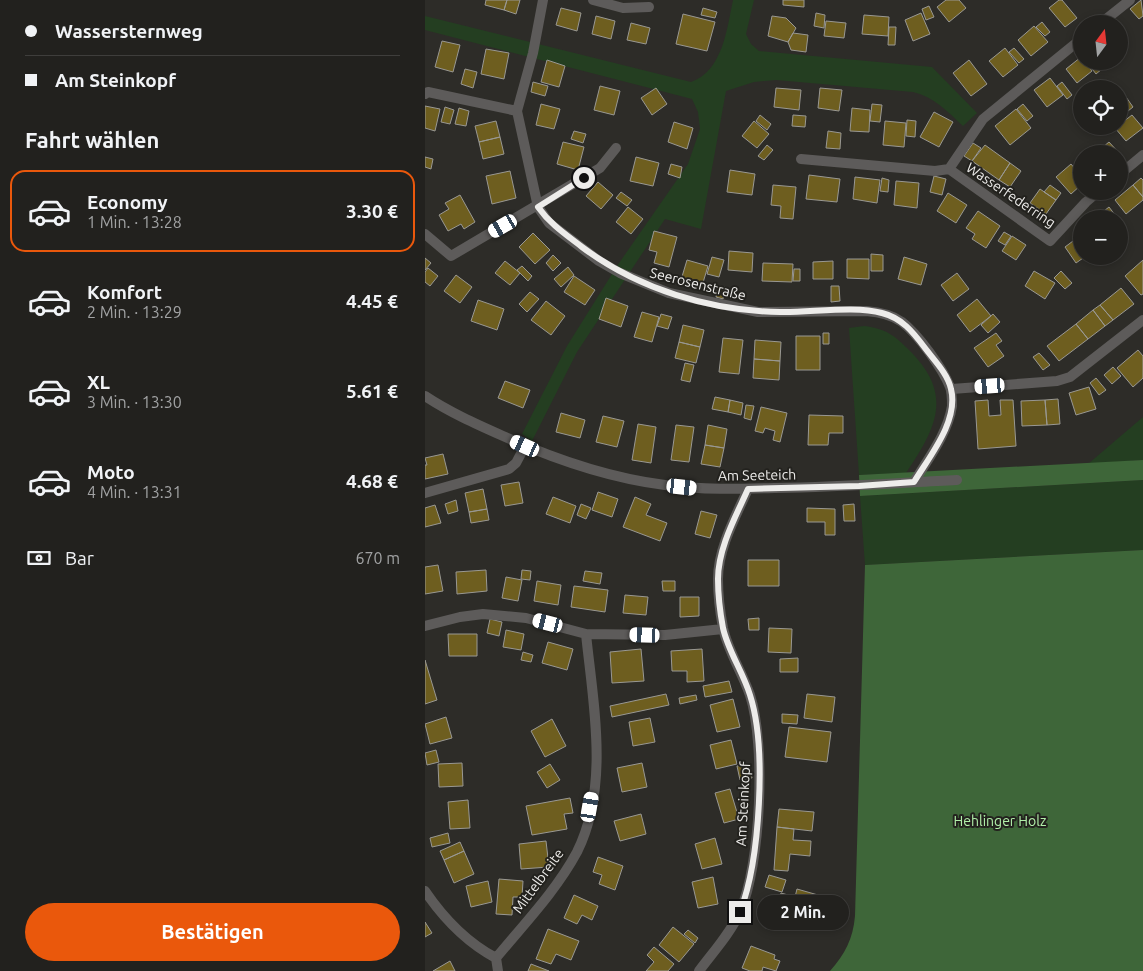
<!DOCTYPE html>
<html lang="de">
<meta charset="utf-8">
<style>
:root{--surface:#22211e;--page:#2a2927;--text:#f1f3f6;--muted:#a2a3a4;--line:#3f3e3c;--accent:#ea580c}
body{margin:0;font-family:Ubuntu,sans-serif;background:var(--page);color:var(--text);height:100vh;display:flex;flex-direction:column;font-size:19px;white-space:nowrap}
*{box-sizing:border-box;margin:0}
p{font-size:16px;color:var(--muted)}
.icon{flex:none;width:28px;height:28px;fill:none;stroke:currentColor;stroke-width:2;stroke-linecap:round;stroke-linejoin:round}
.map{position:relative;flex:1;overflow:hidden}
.drawer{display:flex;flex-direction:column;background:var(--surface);width:425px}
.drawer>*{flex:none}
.top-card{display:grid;align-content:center;height:110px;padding:0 25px;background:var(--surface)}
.needle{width:32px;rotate:15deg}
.controls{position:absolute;left:648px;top:15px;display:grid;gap:10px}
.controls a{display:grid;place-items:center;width:55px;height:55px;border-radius:50%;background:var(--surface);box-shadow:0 2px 8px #0003,0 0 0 1px var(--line);font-size:25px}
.end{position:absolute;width:22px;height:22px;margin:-11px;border:6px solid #edecea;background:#111;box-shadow:0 0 0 2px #111}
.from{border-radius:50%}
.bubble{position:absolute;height:35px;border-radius:18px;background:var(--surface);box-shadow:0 2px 8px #0003,0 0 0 1px var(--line);font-size:16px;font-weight:600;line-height:35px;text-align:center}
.car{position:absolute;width:15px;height:30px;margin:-15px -8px;border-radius:6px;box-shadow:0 0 4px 1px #0007;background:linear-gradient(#fff 24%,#345 0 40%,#fff 0 76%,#345 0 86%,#fff 0)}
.top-card b{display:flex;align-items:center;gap:18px;height:48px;font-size:19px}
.top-card b+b{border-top:1px solid var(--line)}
.top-card i{width:12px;height:12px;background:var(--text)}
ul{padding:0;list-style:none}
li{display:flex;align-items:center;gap:15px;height:82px;margin:0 10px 8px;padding:0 15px;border:2px solid transparent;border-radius:15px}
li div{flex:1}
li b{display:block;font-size:19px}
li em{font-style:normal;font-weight:600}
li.on{border-color:var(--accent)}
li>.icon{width:45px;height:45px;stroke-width:1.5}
h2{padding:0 25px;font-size:22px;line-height:60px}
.pay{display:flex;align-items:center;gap:12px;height:55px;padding:0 25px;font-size:19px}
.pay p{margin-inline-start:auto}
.button{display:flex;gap:10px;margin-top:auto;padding:10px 25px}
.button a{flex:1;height:58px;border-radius:30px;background:var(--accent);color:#fff;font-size:20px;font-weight:600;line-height:58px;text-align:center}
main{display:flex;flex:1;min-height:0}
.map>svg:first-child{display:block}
</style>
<main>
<section class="drawer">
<div class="top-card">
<b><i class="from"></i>Wassersternweg</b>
<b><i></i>Am Steinkopf</b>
</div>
<h2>Fahrt wählen</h2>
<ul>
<li class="on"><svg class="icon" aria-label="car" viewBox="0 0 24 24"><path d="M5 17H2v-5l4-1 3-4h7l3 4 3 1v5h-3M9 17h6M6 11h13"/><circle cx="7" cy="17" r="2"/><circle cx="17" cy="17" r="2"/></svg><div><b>Economy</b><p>1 Min. · 13:28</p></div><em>3.30 €</em></li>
<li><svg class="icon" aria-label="car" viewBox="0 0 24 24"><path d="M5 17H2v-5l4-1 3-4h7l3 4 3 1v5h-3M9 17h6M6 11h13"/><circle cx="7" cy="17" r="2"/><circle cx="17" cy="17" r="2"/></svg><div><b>Komfort</b><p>2 Min. · 13:29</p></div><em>4.45 €</em></li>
<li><svg class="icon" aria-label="car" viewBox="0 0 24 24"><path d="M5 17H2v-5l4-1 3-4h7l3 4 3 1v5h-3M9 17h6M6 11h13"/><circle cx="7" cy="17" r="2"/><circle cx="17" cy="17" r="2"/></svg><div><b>XL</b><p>3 Min. · 13:30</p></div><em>5.61 €</em></li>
<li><svg class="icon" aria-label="car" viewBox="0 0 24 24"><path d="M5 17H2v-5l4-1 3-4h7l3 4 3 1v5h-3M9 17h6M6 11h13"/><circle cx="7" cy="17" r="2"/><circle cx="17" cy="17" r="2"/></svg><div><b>Moto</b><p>4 Min. · 13:31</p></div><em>4.68 €</em></li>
</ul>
<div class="pay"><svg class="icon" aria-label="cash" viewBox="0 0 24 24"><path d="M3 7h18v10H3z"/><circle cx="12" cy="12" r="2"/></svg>Bar<p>670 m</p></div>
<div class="button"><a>Bestätigen</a></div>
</section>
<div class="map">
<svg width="718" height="971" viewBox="0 0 718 971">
<rect width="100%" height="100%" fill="#2d2c28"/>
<path fill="#243e21" d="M308 0H329L321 34 326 44 334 51 507 67 552 113 538 126C522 111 509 97 488 92L351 80 329 82 301 91 276 229 240 219 152 352 107 441 97 434 142 346 192 266 263 164 275 129 273 112 267 99 0 30V16L266 82C298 71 302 28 308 0Z
M439 326C462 329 469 335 485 351 529 395 511 428 481 473L434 475 424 328Z
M718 417V460L663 464Z
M718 480V550L440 565 435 496Z"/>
<path fill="#3e6639" d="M718 460V480L435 496 434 475Z
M718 550V971H405C420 954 428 939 430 916L440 565Z"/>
<path fill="#6e5e1f" stroke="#999893" d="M61 0H82L79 10 60 5Z
M82 0H95L91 14 79 10Z
M358 0H379V7L358 5Z
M521 0H534L541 8 524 22 512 7Z
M634 0H637L652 18 640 27 624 8Z
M716 0 718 16 714 19 705 9Z
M504 6 509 17 501 20 497 9Z
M136 8 156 13 152 31 131 25Z
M278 8 292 12 290 18 276 15Z
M391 13 400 15 399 28 389 26Z
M496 13 505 34 488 41 480 20Z
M258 14 290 22 282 51 251 44Z
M439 15 464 17 463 36 437 34Z
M171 16 190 21 186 39 167 34Z
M347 16 361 18 371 28 363 42 343 36Z
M401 21 421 23 419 38 399 36Z
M617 22 625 32 620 36 611 27Z
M206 23 225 28 221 44 202 40Z
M609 26 623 42 606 56 593 40Z
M464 27H471L470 45H463Z
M368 33 383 35 381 52 366 50 363 42Z
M17 41 35 45 28 72 10 67Z
M580 48 593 65 578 77 564 61Z
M589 48 599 59 594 63 584 52Z
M61 49 84 53 79 79 56 74Z
M656 57V61H660L667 71 652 83 641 69Z
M122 60 140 66 134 87 116 82Z
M544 60 562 84 546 96 528 73Z
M661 61H670L677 69 671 74Z
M40 69 52 72 48 88 36 84Z
M625 78 638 95 622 107 609 90Z
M108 82 123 86 120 96 106 92Z
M637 82 647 95 642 99 632 86Z
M175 86 195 91 189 115 169 110Z
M231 88 242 104 227 115 216 98Z
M351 88 376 90 374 110 349 107Z
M395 88 417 90 414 111 393 108Z
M701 97 708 107 703 111 695 101Z
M116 104 135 109 129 129 111 125Z
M447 104 457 105 455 122 445 121Z
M598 104 608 116 602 121 592 109Z
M0 106 15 109 10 131 0 128Z
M20 107 29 110 25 124 16 122Z
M34 108 44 111 41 126 30 124Z
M427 108 445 110 444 132 425 131Z
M591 109 606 128 585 145 570 126Z
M509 112 528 122 514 147 495 137Z
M335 115 346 124 342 130 331 121Z
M368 115 381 116 380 127 367 126Z
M707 115 718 128 701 141 690 128Z
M482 120 491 121 490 137 481 136Z
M71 121 75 137 54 142 50 126Z
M329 121 344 134 332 148 317 136Z
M460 121 481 123 479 147 458 145Z
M249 122 268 128 262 149 243 142Z
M149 131 161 134 158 143 146 139Z
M403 131 416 133 415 149 401 148Z
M75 137 79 154 58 159 54 142Z
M138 142 159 147 153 170 132 164Z
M684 142 694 153 693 154H684L678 147Z
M548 143 556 148 547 161 539 156Z
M342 145 348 150 339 160 333 156Z
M560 145 585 163 574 180 547 161Z
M678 147 684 154H670Z
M0 157 8 159 6 169 0 167Z
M211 157 234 163 228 186 205 181Z
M585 163 596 171 585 187 574 180Z
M246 164 257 167 255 178 243 174Z
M646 164 656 176V185L646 194 631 177Z
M305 170 330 174 327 195 302 192Z
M85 171 91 198 67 204 61 176Z
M384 175 415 179 412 202 381 199Z
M509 176 521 179 517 195 505 192Z
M430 177 455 180 452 203 428 199Z
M457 178 464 180 463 192 455 191Z
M716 178 718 180V197L708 185Z
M471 181 494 183 492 208 469 205Z
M173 182 188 195 176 209 161 196Z
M348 185 371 187 368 219 355 218 356 206 346 205Z
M625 185 636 193 631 200 619 192Z
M708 185 718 197V200L701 214 690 200Z
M615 189 631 200 621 214 605 203Z
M196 192 207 200 202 206 191 198Z
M523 193 542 205 531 223 512 211Z
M35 195 50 222 39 229 36 224 23 231 14 215 24 209 20 203Z
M203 207 218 219 206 234 191 222Z
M684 207 693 219H669Z
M553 211 575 226 561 248 547 239 550 234 541 228Z
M229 231 252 237 244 267 229 263 232 252 224 250Z
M579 232 586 236 580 245 573 241Z
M108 233 125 250 110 264 94 247Z
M656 235V256H661L651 263 640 247Z
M587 236 601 245 591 260 577 251Z
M304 251 328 253 327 272 303 270Z
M446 254 458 255V271H446Z
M128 255 136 263 128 271 121 263Z
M287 257 299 260 294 277 282 274Z
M479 257 502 264 496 285 473 279Z
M0 258 6 263 0 270Z
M422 259H444V279L422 278Z
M262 260 283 266 277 286 256 280Z
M718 260V294L716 295 700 276Z
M80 261 95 273 85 285 70 273Z
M408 261V279H388V262Z
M338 263 368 264 367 282 337 281Z
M97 266 107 276 103 281 92 270Z
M143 267 149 275 136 287 129 279Z
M3 268 13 276 5 286 0 282V272Z
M369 269H375V281H368Z
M609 271 630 283 620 299 600 286Z
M636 271 647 283 640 289 629 278Z
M532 273 544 289 528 301 516 285Z
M31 275 47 287 35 303 19 291Z
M149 276 170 290 160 305 139 292Z
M293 286 300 287 298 299 291 297Z
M406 286H414L415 301 406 302Z
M696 288 709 304 688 320 675 305Z
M105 292 114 299 102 312 94 304Z
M181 298 203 306 196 327 174 319Z
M552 299 566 316 545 332 532 315Z
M53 300 79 309 72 330 46 321Z
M121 301 140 316 126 335 106 320Z
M675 305 688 320 680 326 668 310Z
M668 310 680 326 663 339 651 324Z
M217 312 234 317 227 342 209 337Z
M236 314 247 317 243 329 232 326Z
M568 314 575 322 563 333 556 325Z
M651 324 663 339 634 361 622 346Z
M258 325 279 330 275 347 254 342Z
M398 333H404V344H398Z
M571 333 577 341 571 345 579 356 563 367 549 348Z
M371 336H395V370H371Z
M298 338 318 340 314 374 294 372Z
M330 340 356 342 355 361 329 359Z
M254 342 275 347 271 363 250 358Z
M713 350 718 356V378L708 387 692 368Z
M614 353 625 365 618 370 608 357Z
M329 359 355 361 354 380 328 378Z
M260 363 269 365 265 382 256 380Z
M688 367 696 376 687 384 679 375Z
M671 378 681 390 674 395 665 383Z
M80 381 105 390 98 408 73 398Z
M664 387 671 409 651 415 644 393Z
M290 397 305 400 303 412 287 409Z
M633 399 635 424 622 425 620 400Z
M305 400 318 403 316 415 303 412Z
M563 400 564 416 576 415 575 400H588L591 446 553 449 550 401Z
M620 400 622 425 597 426 596 401Z
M321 405 329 406 326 420 319 418Z
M336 407 362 413 355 442 348 440 350 431 340 428 338 433 330 431Z
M136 413 160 420 155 438 131 432Z
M384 415 418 416V433H404L403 445H383Z
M178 416 199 421 192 447 171 442Z
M213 424 231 427 226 463 207 460Z
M251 425 269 427 264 462 246 460Z
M283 425 302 429 299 448 280 445Z
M280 445 299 448 295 467 276 464Z
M18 454 23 474 0 479V465H2L0 458Z
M94 482 98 503 80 506 76 485Z
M58 489 62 509 44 512 40 493Z
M173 492 193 499 187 517 167 510Z
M128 497 151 506 145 523 121 514Z
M210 497 226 504 221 515 242 523 235 541 198 527Z
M31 500 33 511 23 514 20 504Z
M156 504 166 508 161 519 152 515Z
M429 504 430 521H419L418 505Z
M10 505 16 523 0 527V508Z
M382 508 410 509V535H400V522H382Z
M62 509 64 520 46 523 44 512Z
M276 511 292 515 285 538 270 534Z
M323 560H354V586H323Z
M13 565 18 591 0 594V567Z
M61 570 62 591 32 594 31 572Z
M97 570 106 571 105 580 96 579Z
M160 571 177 573 175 584 158 581Z
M81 577 97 580 93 601 77 598Z
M112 581 136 585 133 605 109 601Z
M237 581H250V591H238Z
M149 586 183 590 180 612 146 607Z
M200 595 223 597 221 615 198 613Z
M255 597H274V616L255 617Z
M334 618V630H324L323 619Z
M65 619 77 622 74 636 62 633Z
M344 628 367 629 366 653 343 652Z
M81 630 99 634 96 650 78 647Z
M23 634H52V656H24Z
M123 642 148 649 142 670 117 663Z
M216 649 219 681 187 683 185 652Z
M277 649 279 681 262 682V671H247L246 651Z
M98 652 108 655 106 662 96 660Z
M373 658V672H355V659Z
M0 660 12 700 0 704Z
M304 681 307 692 280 697 278 686Z
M241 694 244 705 187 717 185 706Z
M382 694 410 697 407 722 379 718Z
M271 695 272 700 255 704 254 698Z
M308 699 315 727 292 732 285 705Z
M357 714 373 715 372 724 357 723Z
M21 717 27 738 5 744 0 724Z
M225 718 230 742 208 746 204 722Z
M127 719 141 746 120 757 106 731Z
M364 727 406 732 402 762 360 757Z
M306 740 312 764 291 769 285 745Z
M11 750 14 762 2 765 0 753Z
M37 763 38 786 14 787 13 764Z
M217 763 222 787 197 792 192 768Z
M125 764 135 780 122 788 112 772Z
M324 764 327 778 315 780 312 766Z
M305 789 314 819 299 823 290 793Z
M145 798 148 813 139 814 142 829 107 835 101 806Z
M43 800 45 828 25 829 23 802Z
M354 809 389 812 387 831 352 827Z
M216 814 221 834 195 841 189 821Z
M352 827 369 829 368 840 386 841 385 856 365 854 363 871 349 870Z
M23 833 25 843 7 847 5 838Z
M290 838 297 864 277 869 270 844Z
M121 841 124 867 96 869 94 844Z
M35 842 39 851 19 860 15 851Z
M39 851 49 874 29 883 19 860Z
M173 857 198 866 190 890 174 884 177 875 168 872Z
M344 875 361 880 357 892 340 887Z
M288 877 293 904 273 908 267 882Z
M74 879 98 881 97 897H88L87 915 71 914Z
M63 881 67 902 46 907 41 886Z
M372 889 393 895 388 911 369 906 365 920 349 916 356 893 370 897Z
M149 895 173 906 167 920 157 915 152 924 139 918Z
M0 922 7 933 0 937Z
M248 927 269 944 254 962 234 945Z
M123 929 154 941 146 960 131 954 126 964 111 959Z
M263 930 273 938 270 943 259 934Z
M326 946 350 955 349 959 355 961 351 971 338 967 337 971H325L317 968Z
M229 947 249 964 243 971H221L229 962 222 955Z
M25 961 30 971H8Z
M106 964 124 971H103Z"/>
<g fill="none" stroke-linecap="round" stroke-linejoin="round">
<path stroke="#5d5b5a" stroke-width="10" d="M118 0 108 53 92 111 113 207 124 223 174 261 195 273 244 293 333 312 441 311C454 312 466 314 477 322 493 334 518 369 525 387 527 392 527 401 527 406 523 433 503 459 489 482
M168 0 198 8 224 7
M675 24 705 0
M656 39 558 119 524 169 625 241 661 202 674 191
M0 94 3 92 92 111
M376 159 510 171 524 169
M694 175 718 155
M0 234 26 256 175 168 191 148
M527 389 632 381 645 377 718 320
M0 396C24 412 51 424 78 436 129 459 184 478 240 485 277 490 313 489 350 488 411 487 471 483 532 480
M0 493 84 469 91 463 100 446
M0 626 35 617 58 614 101 618 161 634 240 635 298 629
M0 891C19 919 41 942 71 958
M73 971 71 958C99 924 131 891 152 852 185 786 168 703 161 634
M274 971C288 952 305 934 315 912 336 864 341 745 325 695 317 672 303 651 298 628 295 612 293 594 293 579 293 548 311 516 323 489"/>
</g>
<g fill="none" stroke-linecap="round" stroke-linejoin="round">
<path stroke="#edecea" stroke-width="6" d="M159 178 113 207C125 224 140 234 157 247 213 289 285 311 355 312 384 313 430 305 457 313 477 318 488 332 500 348 509 360 523 374 526 389 534 421 504 457 489 482L434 486 323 489C311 516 293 548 293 579 293 594 295 612 298 628 303 651 318 672 325 695 342 748 335 860 315 912"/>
</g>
<g text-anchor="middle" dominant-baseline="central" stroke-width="4" stroke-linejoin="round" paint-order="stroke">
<g font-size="14" fill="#edecea" stroke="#23221e">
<text transform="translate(586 195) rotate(34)">Wasserfederring</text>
<text transform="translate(273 284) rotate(14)">Seerosenstraße</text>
<text transform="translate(332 475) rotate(-1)">Am Seeteich</text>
<text transform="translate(318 804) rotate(-87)">Am Steinkopf</text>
<text transform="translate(113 881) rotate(-54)">Mittelbreite</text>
</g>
<g font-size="14" fill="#b1efa9" stroke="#23221e">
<text x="575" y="821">Hehlinger Holz</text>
</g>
</g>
</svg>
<div class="controls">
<a><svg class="needle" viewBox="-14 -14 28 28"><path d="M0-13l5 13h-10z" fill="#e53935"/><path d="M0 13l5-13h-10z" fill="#a2a3a4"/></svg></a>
<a><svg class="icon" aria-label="locate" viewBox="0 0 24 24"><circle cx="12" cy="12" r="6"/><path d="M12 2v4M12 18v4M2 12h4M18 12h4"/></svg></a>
<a>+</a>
<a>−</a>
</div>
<i class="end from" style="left:159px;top:178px"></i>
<i class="end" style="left:315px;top:912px"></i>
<div class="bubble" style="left:332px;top:895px;width:92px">2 Min.</div>
<i class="car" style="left:78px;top:226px;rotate:240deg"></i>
<i class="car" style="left:565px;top:386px;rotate:266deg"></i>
<i class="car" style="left:100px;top:446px;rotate:294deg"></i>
<i class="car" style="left:257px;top:487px;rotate:96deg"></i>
<i class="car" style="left:123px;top:623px;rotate:284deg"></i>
<i class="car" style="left:220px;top:635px;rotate:272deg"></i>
<i class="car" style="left:165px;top:807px;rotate:10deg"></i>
</div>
</main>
